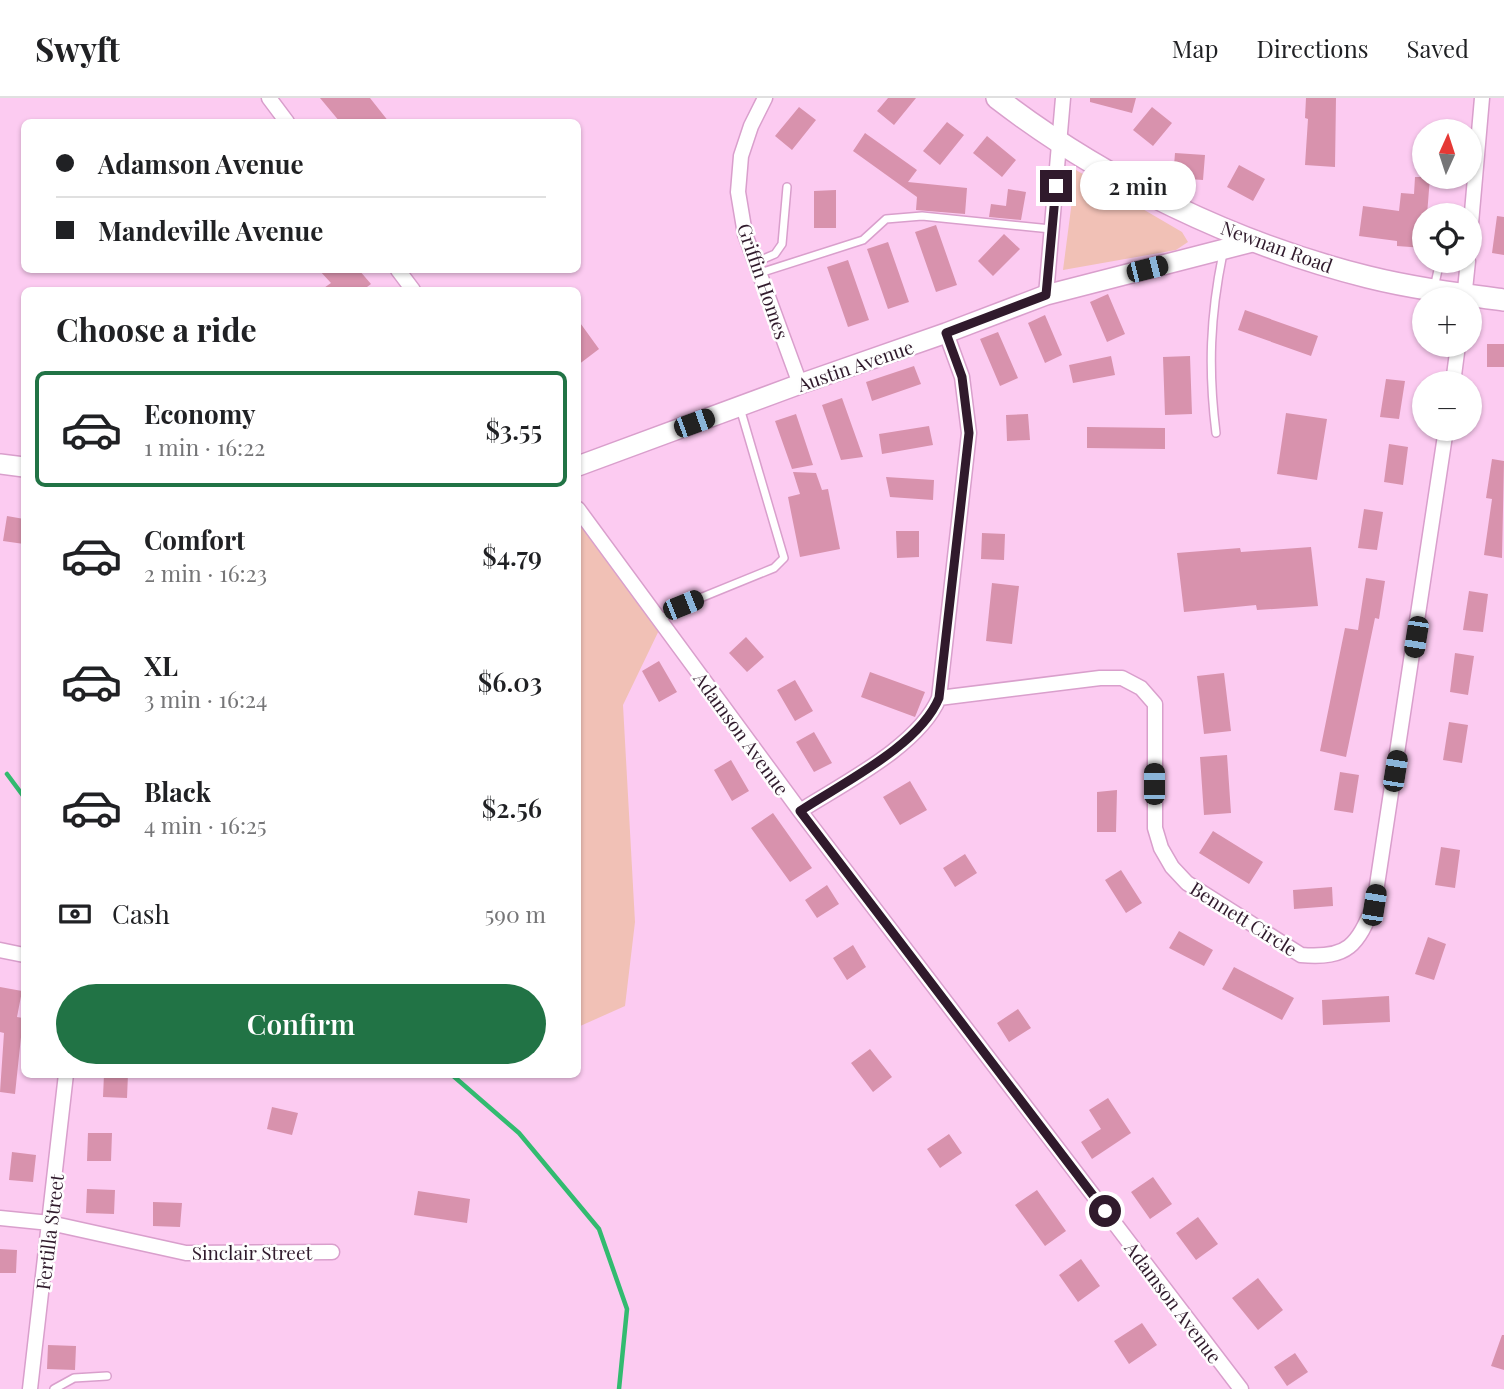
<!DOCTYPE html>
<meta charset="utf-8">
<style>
:root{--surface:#fff;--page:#f2f2f2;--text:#202124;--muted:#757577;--line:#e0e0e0;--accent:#217345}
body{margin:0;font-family:"Playfair Display",serif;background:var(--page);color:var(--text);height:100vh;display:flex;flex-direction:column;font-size:26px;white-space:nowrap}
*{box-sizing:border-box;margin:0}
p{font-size:23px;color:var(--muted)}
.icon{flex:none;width:38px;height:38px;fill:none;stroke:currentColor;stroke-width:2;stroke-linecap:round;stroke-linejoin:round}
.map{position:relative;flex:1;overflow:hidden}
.drawer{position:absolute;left:21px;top:189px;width:560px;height:791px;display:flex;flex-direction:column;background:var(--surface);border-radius:10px;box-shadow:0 2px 5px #0004}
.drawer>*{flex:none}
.banner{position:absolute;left:21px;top:21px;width:560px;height:154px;border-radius:10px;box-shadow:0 2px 5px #0004;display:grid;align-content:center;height:154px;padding:0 35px;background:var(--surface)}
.needle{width:46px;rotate:3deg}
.controls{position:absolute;left:1412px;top:21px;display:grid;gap:14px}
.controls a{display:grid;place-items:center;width:70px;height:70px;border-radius:50%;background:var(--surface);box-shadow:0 2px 5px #0004;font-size:35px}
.end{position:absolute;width:32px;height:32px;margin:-16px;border:9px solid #301a2c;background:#fff;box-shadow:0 0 0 4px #fff}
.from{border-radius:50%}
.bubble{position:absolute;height:49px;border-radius:24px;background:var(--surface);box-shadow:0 2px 5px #0004;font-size:23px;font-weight:600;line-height:49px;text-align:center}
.car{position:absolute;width:21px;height:42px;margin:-21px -10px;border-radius:9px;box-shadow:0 0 5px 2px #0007;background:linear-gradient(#222 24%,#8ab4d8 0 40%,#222 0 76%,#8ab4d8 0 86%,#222 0)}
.banner b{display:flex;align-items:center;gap:24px;height:66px;font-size:26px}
.banner b+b{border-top:2px solid var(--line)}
.banner i{width:18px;height:18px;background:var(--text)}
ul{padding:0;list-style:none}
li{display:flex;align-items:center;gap:21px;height:116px;margin:0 14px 10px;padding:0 21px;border:4px solid transparent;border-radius:10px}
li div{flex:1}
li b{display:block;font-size:26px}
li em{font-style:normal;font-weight:600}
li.on{border-color:var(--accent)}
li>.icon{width:63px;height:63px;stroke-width:1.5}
h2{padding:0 35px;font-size:32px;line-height:84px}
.pay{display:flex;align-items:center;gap:18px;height:77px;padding:0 35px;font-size:26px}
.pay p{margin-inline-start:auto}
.button{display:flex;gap:14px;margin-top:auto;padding:14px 35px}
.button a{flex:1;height:80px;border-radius:42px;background:var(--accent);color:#fff;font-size:28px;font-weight:600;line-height:80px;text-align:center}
header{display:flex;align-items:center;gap:42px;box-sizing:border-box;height:98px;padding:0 35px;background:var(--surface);border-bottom:2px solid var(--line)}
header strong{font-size:33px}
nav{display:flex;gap:38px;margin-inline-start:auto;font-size:24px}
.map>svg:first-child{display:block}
</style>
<header>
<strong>Swyft</strong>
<nav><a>Map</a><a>Directions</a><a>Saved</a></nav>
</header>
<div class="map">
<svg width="1504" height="1291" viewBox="0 0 1504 1291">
<rect width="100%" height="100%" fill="#fccbf1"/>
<path fill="#f1c1b6" d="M1076 72 1182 134 1188 144 1176 152 1063 172Z
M578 412 662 526 623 607 635 824 625 908 578 929Z"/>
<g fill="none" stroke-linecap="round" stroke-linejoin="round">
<path stroke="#32bb70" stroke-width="4.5" d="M7 676 24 699
M451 976 519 1035 599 1131 627 1211 619 1291"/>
</g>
<path fill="#d892ad" d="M320 0H370L389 24H340Z
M888 0H916L894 27 877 13Z
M1090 0H1136L1132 15 1090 4Z
M1306 0H1336L1335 69 1305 67 1308 21 1305 20Z
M799 9 816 22 792 52 775 38Z
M1152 9 1172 25 1153 48 1133 32Z
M947 24 964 37 940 67 923 53Z
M865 35 917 72 908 84 967 90 965 116 916 112 917 99 853 53Z
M987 38 1016 62 1002 79 973 55Z
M1175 55 1205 57 1203 82 1173 80Z
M1239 67 1265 81 1253 103 1227 89Z
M1415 79H1430L1427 117H1424V150L1397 148V143L1359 138 1363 108 1399 113 1401 95 1414 96Z
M1008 91 1026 94 1021 122 989 119 991 106 1006 108Z
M836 92V130H814V93Z
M1497 118 1504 119V157L1492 155Z
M936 127 957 187 936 194 915 134Z
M1004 136 1020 151 993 178 978 163Z
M888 144 909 204 888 211 867 151Z
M848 162 869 222 848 229 827 169Z
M319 172H359L371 186 363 192H321L331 185Z
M1108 196 1125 236 1107 244 1090 204Z
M1245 212 1318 238 1311 258 1238 232Z
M1045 217 1062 257 1045 265 1028 225Z
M578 222 599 251 578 267Z
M998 234 1018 280 1000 288 980 241Z
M1487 246H1504V269H1487Z
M1111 258 1115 277 1073 285 1069 267Z
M1190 258 1192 316 1165 317 1163 259Z
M914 268 921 286 872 303 866 284Z
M1386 281 1405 283 1399 321 1380 319Z
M842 300 863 359 841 362 822 307Z
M1286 315 1327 321 1317 382 1277 376Z
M796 316 813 367 792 371 775 323Z
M1028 316 1030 342 1007 343 1006 317Z
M929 328 933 347 882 356 879 336Z
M1087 329 1165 330V351L1087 350Z
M1389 346 1408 349 1403 387 1384 384Z
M1492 361 1504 363 1502 460 1484 457 1492 401 1486 400Z
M793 374 816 375 822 392 828 391 840 451 800 459 788 399 800 396Z
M886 379 934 382 933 402 890 399Z
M1364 411 1383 414 1377 452 1358 450Z
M7 418 24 421V446L3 443Z
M896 433H919V459L897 460Z
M982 435 1005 436 1004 462 981 461Z
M1311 449 1318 508 1257 512 1256 507 1184 514 1177 455 1240 450 1241 454Z
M1366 480 1385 483 1379 521 1375 520 1346 659 1320 653 1345 530 1358 532Z
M992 485 1019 488 1012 546 986 543Z
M1469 493 1488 496 1483 534 1463 532Z
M746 539 764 559 747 574 729 555Z
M1455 555 1474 558 1468 597 1450 594Z
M659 563 677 594 659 604 642 573Z
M870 574 925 594 915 619 861 599Z
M1224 575 1231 633 1204 636 1197 578Z
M795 582 813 613 795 623 777 592Z
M1449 624 1468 627 1462 665 1443 662Z
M814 634 832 665 814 674 796 644Z
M1227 657 1231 715 1204 717 1200 659Z
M731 662 749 693 732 703 714 672Z
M1340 674 1359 677 1353 715 1334 712Z
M910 683 927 712 900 727 883 699Z
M1117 692 1116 734H1097V694Z
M773 715 812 770 790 784 751 730Z
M1213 733 1263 764 1249 786 1199 755Z
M1441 749 1460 752 1455 790 1435 787Z
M965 756 977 775 955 789 943 770Z
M1121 772 1142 805 1126 815 1105 782Z
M827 787 839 806 817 820 805 802Z
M1332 789 1333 808 1294 811 1293 792Z
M1179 833 1213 852 1204 868 1169 850Z
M1428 839 1446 846 1434 882 1415 876Z
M853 847 866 869 847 882 833 860Z
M1234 869 1294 900 1282 922 1222 891Z
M0 889 22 893 17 919 23 920 15 996 0 994 4 935 0 934Z
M1389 898 1390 924 1323 927 1322 902Z
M1018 911 1031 930 1009 944 997 925Z
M870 951 892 979 873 994 851 965Z
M104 976H128L127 1000 103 999Z
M1108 1000 1131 1035 1092 1061 1081 1044 1101 1031 1089 1012Z
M272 1009 298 1015 292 1037 267 1031Z
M88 1035H112L111 1063H87Z
M949 1036 962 1055 940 1070 927 1051Z
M12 1054 36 1057 33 1084 9 1082Z
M1153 1079 1172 1106 1150 1121 1131 1094Z
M87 1091 115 1092 114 1116 86 1115Z
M1037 1092 1066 1133 1045 1148 1015 1107Z
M418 1093 470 1101 467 1125 414 1117Z
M153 1104 182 1105 180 1129 153 1128Z
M1198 1119 1218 1146 1196 1162 1176 1135Z
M0 1151 17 1152 16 1175H0Z
M1081 1161 1100 1188 1078 1204 1059 1177Z
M1258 1180 1283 1212 1258 1232 1232 1200Z
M1142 1225 1157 1247 1129 1266 1114 1243Z
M1502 1237H1504V1272L1491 1268Z
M48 1247 76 1248 75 1272 47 1271Z
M1295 1255 1308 1274 1287 1288 1274 1269Z"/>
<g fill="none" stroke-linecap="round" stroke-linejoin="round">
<g stroke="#d99fcc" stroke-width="10">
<path id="service" d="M1449 117 1472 115
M756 164 775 156 782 146 787 89
M760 175 863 142 886 121 922 118 1051 131
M1434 190 1440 163
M1216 335C1208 271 1210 218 1223 155
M659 522 683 507 774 470 784 460 740 310
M54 1291 74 1280 107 1278"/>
</g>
<g stroke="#d99fcc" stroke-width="17">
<path id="minor" d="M269 0 287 24
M765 0 751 28 741 58 738 94 745 136 800 286
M1470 137 1482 0
M398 172 413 192
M1046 197 1063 0
M1464 201 1468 163
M1453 285 1458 247
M578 411 800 713 1241 1291
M939 600 1100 580H1122L1141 590 1155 606V730L1161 750 1172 769 1187 785 1301 857C1349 861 1357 847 1374 807L1446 331
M800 713C842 686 919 648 939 600L969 335 962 279 946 235
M0 852 24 857
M0 1120 50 1125 186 1155 332 1154
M30 1291 66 976"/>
</g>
<g stroke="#d99fcc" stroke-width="22">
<path id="tertiary" d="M0 366 24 369
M578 368 800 286 946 235 1046 197 1256 143"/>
</g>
<g stroke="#d99fcc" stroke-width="24">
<path id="secondary" d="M997 0C1105 83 1236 146 1368 179 1412 190 1459 196 1504 202"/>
</g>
<use href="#service" stroke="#fff" stroke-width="7"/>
<use href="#minor" stroke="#fff" stroke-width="14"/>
<use href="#tertiary" stroke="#fff" stroke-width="19"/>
<use href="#secondary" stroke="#fff" stroke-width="21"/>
</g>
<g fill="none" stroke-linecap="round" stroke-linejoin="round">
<path stroke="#301a2c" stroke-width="9" d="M1056 88 1046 197 946 235 962 279 969 335 939 600C919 648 842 685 800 713L1105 1113"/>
</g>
<g text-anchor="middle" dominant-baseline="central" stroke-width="5" stroke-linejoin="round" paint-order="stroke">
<g font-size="19" fill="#301a2c" stroke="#fefefe">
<text transform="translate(1277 148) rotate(20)">Newnan Road</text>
<text transform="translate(764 183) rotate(71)">Griffin Homes</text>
<text transform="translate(855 267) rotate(-19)">Austin Avenue</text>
<text transform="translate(742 635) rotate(54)">Adamson Avenue</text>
<text transform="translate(1244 820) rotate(32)">Bennett Circle</text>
<text transform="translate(49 1134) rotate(-83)">Fertilla Street</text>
<text x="252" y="1154">Sinclair Street</text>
<text transform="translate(1174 1204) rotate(53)">Adamson Avenue</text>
</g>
</g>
</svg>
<div class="controls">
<a><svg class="needle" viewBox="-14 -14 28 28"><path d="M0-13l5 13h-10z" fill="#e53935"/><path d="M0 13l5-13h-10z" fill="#757577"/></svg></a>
<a><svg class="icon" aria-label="locate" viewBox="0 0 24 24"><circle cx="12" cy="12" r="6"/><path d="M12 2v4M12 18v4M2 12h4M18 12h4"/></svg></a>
<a>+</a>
<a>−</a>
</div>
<i class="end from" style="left:1105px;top:1113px"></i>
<i class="end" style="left:1056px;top:88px"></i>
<div class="bubble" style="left:1080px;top:63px;width:116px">2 min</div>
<i class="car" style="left:1147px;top:171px;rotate:76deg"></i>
<i class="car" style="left:694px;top:325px;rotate:70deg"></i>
<i class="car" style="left:683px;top:507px;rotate:68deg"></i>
<i class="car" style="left:1416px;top:539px;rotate:189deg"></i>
<i class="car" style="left:1395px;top:673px;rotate:9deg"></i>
<i class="car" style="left:1154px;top:686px;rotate:0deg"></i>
<i class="car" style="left:1374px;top:807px;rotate:9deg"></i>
<div class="banner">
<b><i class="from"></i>Adamson Avenue</b>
<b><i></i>Mandeville Avenue</b>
</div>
<section class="drawer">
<h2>Choose a ride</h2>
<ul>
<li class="on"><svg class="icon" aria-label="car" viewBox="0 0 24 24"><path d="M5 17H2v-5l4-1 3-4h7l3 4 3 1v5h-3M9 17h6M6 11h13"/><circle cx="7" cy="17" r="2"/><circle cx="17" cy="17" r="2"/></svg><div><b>Economy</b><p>1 min · 16:22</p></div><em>$3.55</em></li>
<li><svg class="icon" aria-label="car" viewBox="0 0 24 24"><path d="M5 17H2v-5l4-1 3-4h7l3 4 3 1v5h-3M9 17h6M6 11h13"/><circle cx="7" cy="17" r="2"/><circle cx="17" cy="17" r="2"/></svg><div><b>Comfort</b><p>2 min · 16:23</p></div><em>$4.79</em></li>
<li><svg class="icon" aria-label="car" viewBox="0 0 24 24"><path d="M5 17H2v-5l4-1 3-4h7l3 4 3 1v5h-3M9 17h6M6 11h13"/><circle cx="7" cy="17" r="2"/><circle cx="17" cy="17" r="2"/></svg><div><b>XL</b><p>3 min · 16:24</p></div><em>$6.03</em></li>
<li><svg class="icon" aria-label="car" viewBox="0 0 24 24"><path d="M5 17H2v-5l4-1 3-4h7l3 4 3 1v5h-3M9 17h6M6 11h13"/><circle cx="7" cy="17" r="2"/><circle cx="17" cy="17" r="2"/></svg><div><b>Black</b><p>4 min · 16:25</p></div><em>$2.56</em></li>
</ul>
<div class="pay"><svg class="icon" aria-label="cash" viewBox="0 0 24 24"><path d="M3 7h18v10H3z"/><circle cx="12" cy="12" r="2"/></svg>Cash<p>590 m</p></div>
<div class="button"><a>Confirm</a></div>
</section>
</div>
